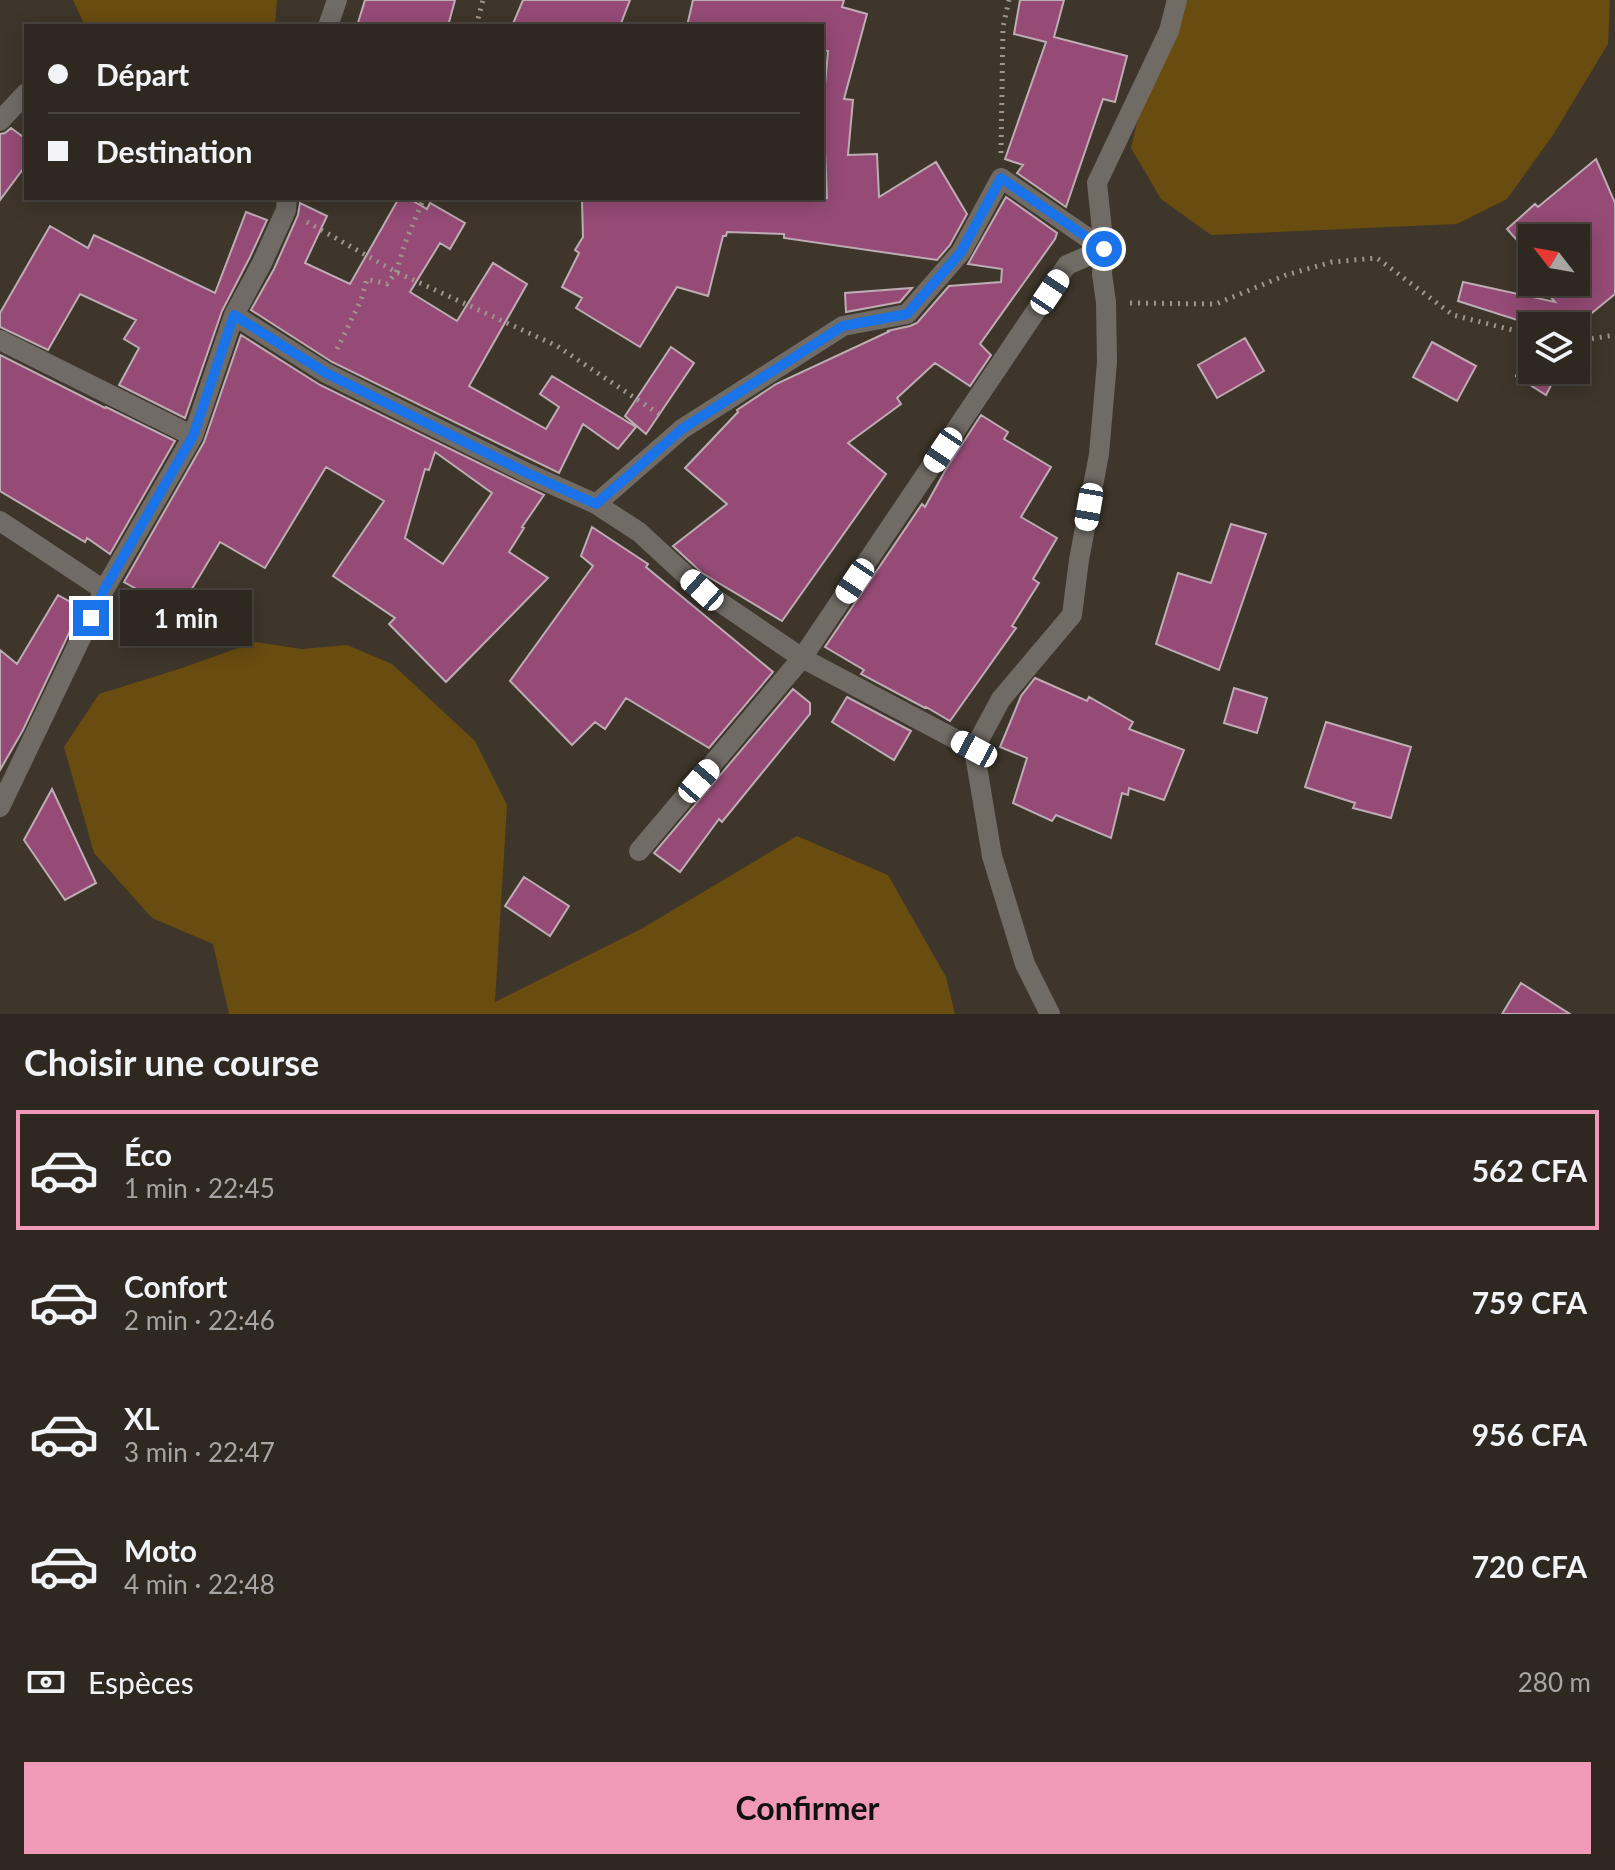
<!DOCTYPE html>
<html lang="fr">
<meta charset="utf-8">
<style>
:root{--surface:#2e2820;--page:#363029;--text:#f1f3f6;--muted:#a7a6a5;--line:#49443e;--accent:#f09ab7}
body{margin:0;font-family:Lato,sans-serif;background:var(--page);color:var(--text);height:100vh;display:flex;flex-direction:column;font-size:30px;white-space:nowrap}
*{box-sizing:border-box;margin:0}
p{font-size:26px;color:var(--muted)}
.icon{flex:none;width:44px;height:44px;fill:none;stroke:currentColor;stroke-width:2;stroke-linecap:round;stroke-linejoin:round}
.map{position:relative;height:1014px;overflow:hidden}
.side{display:flex;flex-direction:column;background:var(--surface);flex:1}
.side>*{flex:none}
.hud{position:absolute;left:24px;top:24px;width:800px;height:176px;border-radius:0px;box-shadow:0 4px 20px #0003,0 0 0 2px var(--line);display:grid;align-content:center;height:176px;padding:0 24px;background:var(--surface)}
.needle{width:52px;rotate:301deg}
.tools{position:absolute;left:1518px;top:224px;display:grid;gap:16px}
.tools a{display:grid;place-items:center;width:72px;height:72px;border-radius:0px;background:var(--surface);box-shadow:0 4px 20px #0003,0 0 0 2px var(--line);font-size:40px}
.end{position:absolute;width:36px;height:36px;margin:-18px;border:10px solid #1a73e8;background:#fff;box-shadow:0 0 0 4px #fff}
.from{border-radius:50%}
.bubble{position:absolute;height:56px;border-radius:0px;background:var(--surface);box-shadow:0 4px 20px #0003,0 0 0 2px var(--line);font-size:26px;font-weight:700;line-height:56px;text-align:center}
.car{position:absolute;width:24px;height:48px;margin:-24px -12px;border-radius:10px;box-shadow:0 0 6px 2px #0007;background:linear-gradient(#fff 24%,#345 0 40%,#fff 0 76%,#345 0 86%,#fff 0)}
.hud b{display:flex;align-items:center;gap:28px;height:76px;font-size:30px}
.hud b+b{border-top:2px solid var(--line)}
.hud i{width:20px;height:20px;background:var(--text)}
ul{padding:0;list-style:none}
li{display:flex;align-items:center;gap:24px;height:120px;margin:0 16px 12px;padding:0 8px;border:4px solid transparent;border-radius:0px}
li div{flex:1}
li b{display:block;font-size:30px}
li em{font-style:normal;font-weight:700}
li.on{border-color:var(--accent)}
li>.icon{width:72px;height:72px;stroke-width:1.5}
h2{padding:0 24px;font-size:36px;line-height:96px}
.pay{display:flex;align-items:center;gap:20px;height:88px;padding:0 24px;font-size:30px}
.pay p{margin-inline-start:auto}
.button{display:flex;gap:16px;margin-top:auto;padding:16px 24px}
.button a{flex:1;height:92px;border-radius:0px;background:var(--accent);color:#111;font-size:32px;font-weight:700;line-height:92px;text-align:center}
.map>svg:first-child{display:block}
</style>
<div class="map">
<svg width="1615" height="1014" viewBox="0 0 1615 1014">
<rect width="100%" height="100%" fill="#3e362a"/>
<path fill="#694c10" d="M73 0H277L275 26H85Z
M1173 0H1610L1608 44 1553 135 1507 199 1457 224 1211 235 1161 199 1131 148 1157 38Z
M255 642 302 649 347 645 392 664 475 741 507 805 495 1002 641 929 797 836 888 875 946 977 955 1014H229L213 944 152 918 94 853 64 747 99 694 179 669Z"/>
<path fill="#954b76" stroke="#beacb5" stroke-width="2" fill-rule="evenodd" d="M365 0H455L448 26H357Z
M523 0H630L620 26H512Z
M693 0H844L842 7 867 14 844 99 853 100 848 155 877 154 879 197 936 162 967 214 950 245 937 260 784 238V234L727 232 726 236H723L708 296 677 287 640 347 576 308 582 298 562 287 579 253 575 250 583 237 582 201H608V198H827L825 149 822 148V118L828 51 822 50V26H687Z
M1020 0H1064L1054 37 1127 56 1115 102 1103 99 1066 207 1017 173 1023 165 1005 159 1046 42 1014 34Z
M11 128 26 139V165L0 200V134L5 133Z
M1596 159 1615 203V294L1576 326H1536L1458 301 1463 282 1555 302 1538 282H1576V238H1532V257L1507 229 1535 204 1538 207Z
M1006 197 1057 233 1055 239 980 344 991 355 970 386 935 363 897 398 901 404 848 443 886 474 782 621 702 573 673 546 727 504 685 468 738 412 737 410 776 384 890 331H887L910 326 917 323 949 286 1001 282 1002 269 968 264Z
M399 198H408L427 209 430 203 465 223 450 249 440 243 410 292 457 321 493 263 527 284 469 386 546 429 559 407 540 394 552 376 636 427 618 449 583 424 559 473 332 362 251 310 274 269 298 215 300 203 327 216 305 263 350 284Z
M246 212 267 220 250 257 222 311 185 418 119 385 139 348 124 339 136 320 80 294 48 350 0 327V313L50 226 88 248 94 235 215 293Z
M912 288 900 302 846 312 845 293Z
M241 335 320 385 544 495 522 527 524 528 509 552 548 578 446 682 389 624 395 618 333 576 384 501 326 467 265 568 220 542 178 612 124 582 204 442ZM435 452 492 493 443 564 405 538 425 469 429 470Z
M1532 337V370H1559L1546 395 1516 376Z
M1245 338 1264 371 1217 398 1198 365Z
M1432 342 1476 366 1457 401 1413 377Z
M671 347 694 363 646 434 625 416Z
M0 355 105 408 106 407 175 441 110 554 87 538 85 542 0 491Z
M981 415 1008 432 1004 439 1051 467 1021 517 1057 538 1033 579 1039 583 1012 626 1016 628 950 721 926 707 925 708 861 674 864 670 825 647 922 504 925 507 946 469Z
M1231 524 1266 534 1219 670 1156 644 1178 573 1211 583Z
M592 527 648 564 646 567 773 672 709 748 626 698 605 729 595 722 572 745 510 681 593 566 581 556Z
M58 595 81 608 23 730 0 770V650L17 664Z
M1035 678 1087 701 1089 697 1133 722 1129 729 1184 750 1164 800 1129 788 1128 795 1122 793 1111 838 1056 815 1052 821 1013 803 1027 758 1000 747 1021 696Z
M1234 688 1267 698 1257 733 1224 723Z
M793 689 810 703V714L722 822 719 819 680 872 654 853Z
M847 697 911 731 894 760 832 722Z
M1326 722 1411 747 1391 818 1353 808 1355 803 1305 787Z
M52 789 96 883 65 900 24 840Z
M524 877 569 906 550 936 505 906Z
M1521 983 1570 1014H1502Z"/>
<g fill="none" stroke-linecap="round" stroke-linejoin="round">
<path stroke="#9d978d" stroke-width="5" stroke-dasharray="2 6" stroke-linecap="butt" d="M476 26 483 0
M1001 153 1003 27 1009 0
M307 222 396 272 557 346 659 414
M1130 303 1216 304 1286 275 1332 262 1377 258 1453 315 1532 335
M1576 341 1615 335
M337 349 361 300 367 279 387 284 396 272 405 243 424 198"/>
<path stroke="#716b66" stroke-width="20" d="M328 26 337 0
M0 121 26 93
M234 315 326 373 529 474 596 504 639 532 702 590 802 658 974 749
M0 340 193 436
M596 504 682 429 843 326 907 314 961 252 1001 178 1104 249 1102 274 1106 302 1107 362 1099 454 1079 560 1072 615 1001 699 974 749 992 856 1025 964 1050 1014
M0 521 104 590
M0 807 104 590 193 436 234 315 262 263 286 210 287 198
M639 851 802 658 1067 265 1104 249 1097 183 1169 31 1177 0"/>
</g>
<g fill="none" stroke-linecap="round" stroke-linejoin="round">
<path stroke="#1a73e8" stroke-width="10" d="M91 618 104 590 193 436 234 315 326 373 529 474 596 504 682 429 843 326 907 314 961 252 1001 178 1104 249"/>
</g>
</svg>
<div class="tools">
<a><svg class="needle" viewBox="-14 -14 28 28"><path d="M0-13l5 13h-10z" fill="#e53935"/><path d="M0 13l5-13h-10z" fill="#a7a6a5"/></svg></a>
<a><svg class="icon" aria-label="layers" viewBox="0 0 24 24"><path d="M12 4l9 5-9 5-9-5zM3 14l9 5 9-5"/></svg></a>
</div>
<i class="end from" style="left:1104px;top:249px"></i>
<i class="end" style="left:91px;top:618px"></i>
<div class="bubble" style="left:120px;top:590px;width:132px">1 min</div>
<i class="car" style="left:1050px;top:292px;rotate:34deg"></i>
<i class="car" style="left:943px;top:450px;rotate:214deg"></i>
<i class="car" style="left:1089px;top:507px;rotate:190deg"></i>
<i class="car" style="left:855px;top:581px;rotate:214deg"></i>
<i class="car" style="left:702px;top:590px;rotate:312deg"></i>
<i class="car" style="left:974px;top:749px;rotate:298deg"></i>
<i class="car" style="left:699px;top:781px;rotate:41deg"></i>
<div class="hud">
<b><i class="from"></i>Départ</b>
<b><i></i>Destination</b>
</div>
</div>
<section class="side">
<h2>Choisir une course</h2>
<ul>
<li class="on"><svg class="icon" aria-label="car" viewBox="0 0 24 24"><path d="M5 17H2v-5l4-1 3-4h7l3 4 3 1v5h-3M9 17h6M6 11h13"/><circle cx="7" cy="17" r="2"/><circle cx="17" cy="17" r="2"/></svg><div><b>Éco</b><p>1 min · 22:45</p></div><em>562 CFA</em></li>
<li><svg class="icon" aria-label="car" viewBox="0 0 24 24"><path d="M5 17H2v-5l4-1 3-4h7l3 4 3 1v5h-3M9 17h6M6 11h13"/><circle cx="7" cy="17" r="2"/><circle cx="17" cy="17" r="2"/></svg><div><b>Confort</b><p>2 min · 22:46</p></div><em>759 CFA</em></li>
<li><svg class="icon" aria-label="car" viewBox="0 0 24 24"><path d="M5 17H2v-5l4-1 3-4h7l3 4 3 1v5h-3M9 17h6M6 11h13"/><circle cx="7" cy="17" r="2"/><circle cx="17" cy="17" r="2"/></svg><div><b>XL</b><p>3 min · 22:47</p></div><em>956 CFA</em></li>
<li><svg class="icon" aria-label="car" viewBox="0 0 24 24"><path d="M5 17H2v-5l4-1 3-4h7l3 4 3 1v5h-3M9 17h6M6 11h13"/><circle cx="7" cy="17" r="2"/><circle cx="17" cy="17" r="2"/></svg><div><b>Moto</b><p>4 min · 22:48</p></div><em>720 CFA</em></li>
</ul>
<div class="pay"><svg class="icon" aria-label="cash" viewBox="0 0 24 24"><path d="M3 7h18v10H3z"/><circle cx="12" cy="12" r="2"/></svg>Espèces<p>280 m</p></div>
<div class="button"><a>Confirmer</a></div>
</section>
